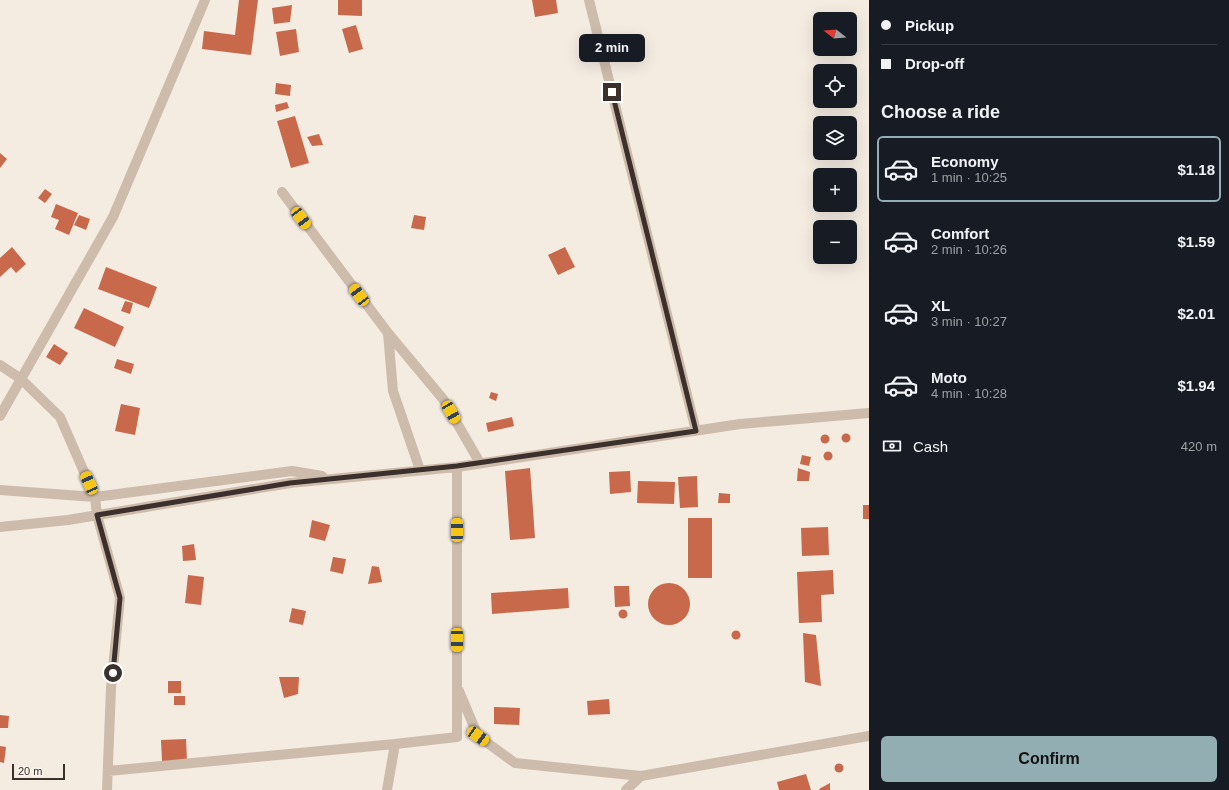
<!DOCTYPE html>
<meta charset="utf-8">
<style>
:root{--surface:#171b24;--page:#20242c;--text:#f1f3f6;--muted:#9ea1a6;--line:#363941;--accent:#92aeb2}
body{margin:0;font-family:Arial,sans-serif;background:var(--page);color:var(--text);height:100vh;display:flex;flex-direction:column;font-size:15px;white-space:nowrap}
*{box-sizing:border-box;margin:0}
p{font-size:13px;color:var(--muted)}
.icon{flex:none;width:22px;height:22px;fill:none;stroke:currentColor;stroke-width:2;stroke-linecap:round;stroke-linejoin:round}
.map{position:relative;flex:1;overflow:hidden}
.drawer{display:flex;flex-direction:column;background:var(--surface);width:360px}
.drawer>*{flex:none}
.guide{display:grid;align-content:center;height:88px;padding:0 12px;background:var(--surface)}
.needle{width:26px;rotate:287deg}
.fabs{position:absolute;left:813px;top:12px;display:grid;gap:8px}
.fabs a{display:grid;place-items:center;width:44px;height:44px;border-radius:6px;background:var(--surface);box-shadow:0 4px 16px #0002;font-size:20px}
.scale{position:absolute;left:12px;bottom:10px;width:53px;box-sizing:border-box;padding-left:4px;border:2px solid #3b302b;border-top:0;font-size:11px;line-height:14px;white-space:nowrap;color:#3b302b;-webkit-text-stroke:3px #fbf5ee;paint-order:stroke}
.end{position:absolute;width:18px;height:18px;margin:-9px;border:5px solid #3b302b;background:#fff;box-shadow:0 0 0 2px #fff}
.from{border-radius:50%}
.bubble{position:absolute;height:28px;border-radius:6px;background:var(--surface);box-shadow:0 4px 16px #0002;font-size:13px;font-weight:600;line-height:28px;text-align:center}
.car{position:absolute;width:12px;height:24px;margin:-12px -6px;border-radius:5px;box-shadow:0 0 3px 1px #0007;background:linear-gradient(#f5c518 24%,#345 0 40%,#f5c518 0 76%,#345 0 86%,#f5c518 0)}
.guide b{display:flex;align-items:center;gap:14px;height:38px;font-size:15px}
.guide b+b{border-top:1px solid var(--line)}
.guide i{width:10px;height:10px;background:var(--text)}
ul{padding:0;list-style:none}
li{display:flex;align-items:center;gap:12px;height:66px;margin:0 8px 6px;padding:0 4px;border:2px solid transparent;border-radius:6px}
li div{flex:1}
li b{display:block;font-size:15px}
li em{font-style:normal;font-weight:600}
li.active{border-color:var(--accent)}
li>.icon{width:36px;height:36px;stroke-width:1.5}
h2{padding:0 12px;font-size:18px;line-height:48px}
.pay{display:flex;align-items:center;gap:10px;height:44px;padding:0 12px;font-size:15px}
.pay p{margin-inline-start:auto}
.button{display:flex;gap:8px;margin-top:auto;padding:8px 12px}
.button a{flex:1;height:46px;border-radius:6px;background:var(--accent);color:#111;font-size:16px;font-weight:600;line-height:46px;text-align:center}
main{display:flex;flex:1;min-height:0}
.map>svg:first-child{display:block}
</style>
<main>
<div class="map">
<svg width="869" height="790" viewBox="0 0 869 790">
<rect width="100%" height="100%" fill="#f4ebe1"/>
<path fill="#c8694b" d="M239 0H258L251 55 202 49 204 31 235 35Z
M338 0H362V16L338 15Z
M532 0H556L558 13 535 17Z
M292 5 290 22 274 24 272 8Z
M356 25 363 49 349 53 342 29Z
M296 29 299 52 280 56 276 32Z
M276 83 291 85 290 96 275 94Z
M287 102 289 108 276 112 275 105Z
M295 116 309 163 291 168 277 121Z
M319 134 323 145 312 146 307 137Z
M0 153 7 159 0 168Z
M45 189 52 194 45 203 38 198Z
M56 204 78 213 69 235 55 229 59 220 51 217Z
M79 215 90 219 86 230 74 225Z
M414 215 426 217 424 230 411 228Z
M12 247 26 264 16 273 11 267 0 277V258Z
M565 247 575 267 558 275 548 255Z
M106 267 157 287 149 308 98 289Z
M125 301 133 303 130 314 121 311Z
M84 308 124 327 115 347 74 328Z
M54 344 68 353 60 365 46 357Z
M117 359 134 364 131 374 114 368Z
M491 392 498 394 496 401 489 398Z
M121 404 140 408 135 435 115 431Z
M512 417 514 426 488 432 486 423Z
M841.5 438a4.5 4.5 0 1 1 9 0a4.5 4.5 0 1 1-9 0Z
M820.5 439a4.5 4.5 0 1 1 9 0a4.5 4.5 0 1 1-9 0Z
M823.5 456a4.5 4.5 0 1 1 9 0a4.5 4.5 0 1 1-9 0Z
M802 455 811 457 809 466 800 464Z
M530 468 535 538 510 540 505 471Z
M798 468 810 472 809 481H797Z
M630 471 631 492 610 494 609 472Z
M697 476 698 507 680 508 678 477Z
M638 481 675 482 674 504 637 503Z
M719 493 730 494V503H718Z
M863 505H869V519H863Z
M688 518H712V578H688Z
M312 520 330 525 325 541 309 537Z
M828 527 829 555 802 556 801 528Z
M194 544 196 560 183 561 182 546Z
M333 557 346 559 343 574 330 571Z
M372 566 379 567 382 582 368 584Z
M833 570 834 594 821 595 822 622 799 623 797 572Z
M188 575 204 577 201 605 185 603Z
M648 604a21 21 0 1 1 42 0a21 21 0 1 1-42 0Z
M614 586H629L630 606 615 607Z
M568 588 569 608 492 614 491 593Z
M292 608 306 611 303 625 289 622Z
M618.5 614a4.5 4.5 0 1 1 9 0a4.5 4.5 0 1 1-9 0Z
M731.5 635a4.5 4.5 0 1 1 9 0a4.5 4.5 0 1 1-9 0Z
M803 633 816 635 821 686 805 682Z
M279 677H299L298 694 284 698Z
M168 681H181V693H168Z
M174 696H185V705H174Z
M609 699 610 714 588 715 587 701Z
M494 707 520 708 519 725 494 724Z
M0 715 9 716 8 728H0Z
M186 739 187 761H162L161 740Z
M0 746 6 747 4 763 0 762Z
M834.5 768a4.5 4.5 0 1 1 9 0a4.5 4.5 0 1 1-9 0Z
M806 774 811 790H779L777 782Z
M830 783V790H820L819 789Z"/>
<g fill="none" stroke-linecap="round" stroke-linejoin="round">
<path stroke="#cdbbac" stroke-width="10" d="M589 0 696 431
M282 192 388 333 393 391 420 470
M388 333 443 399 480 463
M0 365 21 379 60 417 95 497 97 515 120 598 111 688 107 790
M0 416 113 217 205 0
M0 490 95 497 292 471 322 476
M0 527 68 520 290 483 457 467 740 424 869 413
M459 691 478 736 515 763 641 776 626 790
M108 771 395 744
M641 776 869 736
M387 790 395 744 457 737V467"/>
</g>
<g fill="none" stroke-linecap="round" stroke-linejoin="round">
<path stroke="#3b302b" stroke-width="5" d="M113 673 120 598 97 515 290 483 457 466 696 431 612 92"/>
</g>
</svg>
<div class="fabs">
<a><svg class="needle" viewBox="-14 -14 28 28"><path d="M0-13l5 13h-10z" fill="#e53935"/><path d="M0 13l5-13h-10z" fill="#9ea1a6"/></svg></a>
<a><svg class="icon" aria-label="locate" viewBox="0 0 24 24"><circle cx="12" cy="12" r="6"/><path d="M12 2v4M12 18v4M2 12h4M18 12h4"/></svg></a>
<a><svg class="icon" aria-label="layers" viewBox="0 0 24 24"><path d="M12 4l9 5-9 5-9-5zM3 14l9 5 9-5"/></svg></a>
<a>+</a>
<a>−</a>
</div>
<div class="scale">20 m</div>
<i class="end from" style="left:113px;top:673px"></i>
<i class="end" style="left:612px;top:92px"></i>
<div class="bubble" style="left:579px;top:34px;width:66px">2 min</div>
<i class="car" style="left:301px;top:218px;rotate:143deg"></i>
<i class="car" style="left:359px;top:295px;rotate:323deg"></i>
<i class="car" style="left:451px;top:412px;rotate:150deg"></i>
<i class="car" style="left:89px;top:483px;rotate:336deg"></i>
<i class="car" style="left:457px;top:530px;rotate:0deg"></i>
<i class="car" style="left:457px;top:640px;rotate:180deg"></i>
<i class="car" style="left:478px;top:736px;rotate:125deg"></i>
</div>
<section class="drawer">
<div class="guide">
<b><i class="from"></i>Pickup</b>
<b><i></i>Drop-off</b>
</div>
<h2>Choose a ride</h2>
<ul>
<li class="active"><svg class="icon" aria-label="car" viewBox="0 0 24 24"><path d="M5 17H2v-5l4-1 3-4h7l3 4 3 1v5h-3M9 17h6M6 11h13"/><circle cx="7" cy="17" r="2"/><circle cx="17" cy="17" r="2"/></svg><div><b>Economy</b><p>1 min · 10:25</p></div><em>$1.18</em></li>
<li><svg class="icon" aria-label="car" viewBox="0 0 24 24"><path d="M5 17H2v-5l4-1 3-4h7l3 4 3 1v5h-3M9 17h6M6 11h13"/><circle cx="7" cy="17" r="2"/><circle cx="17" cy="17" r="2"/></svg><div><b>Comfort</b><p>2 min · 10:26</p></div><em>$1.59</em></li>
<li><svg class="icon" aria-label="car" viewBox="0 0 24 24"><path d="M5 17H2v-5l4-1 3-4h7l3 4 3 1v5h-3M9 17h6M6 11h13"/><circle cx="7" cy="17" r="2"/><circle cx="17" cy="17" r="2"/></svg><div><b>XL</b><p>3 min · 10:27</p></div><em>$2.01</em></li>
<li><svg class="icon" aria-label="car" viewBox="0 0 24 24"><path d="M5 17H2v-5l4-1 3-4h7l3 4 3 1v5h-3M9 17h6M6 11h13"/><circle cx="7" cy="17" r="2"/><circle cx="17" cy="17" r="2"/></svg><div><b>Moto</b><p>4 min · 10:28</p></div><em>$1.94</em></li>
</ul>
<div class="pay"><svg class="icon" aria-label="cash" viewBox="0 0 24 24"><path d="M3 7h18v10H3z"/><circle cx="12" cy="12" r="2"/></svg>Cash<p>420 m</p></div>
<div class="button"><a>Confirm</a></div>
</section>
</main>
